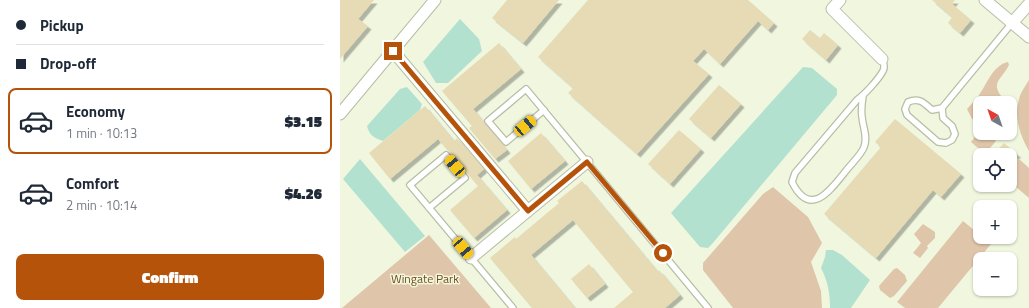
<!DOCTYPE html>
<meta charset="utf-8">
<style>
:root{--surface:#fff;--page:#f2f2f3;--text:#1f2937;--muted:#747a83;--line:#e0e1e3;--accent:#b45309}
body{margin:0;font-family:"Titillium Web",sans-serif;background:var(--page);color:var(--text);height:100vh;display:flex;flex-direction:column;font-size:15px;white-space:nowrap}
*{box-sizing:border-box;margin:0}
p{font-size:13px;color:var(--muted)}
.icon{flex:none;width:22px;height:22px;fill:none;stroke:currentColor;stroke-width:2;stroke-linecap:round;stroke-linejoin:round}
.map{position:relative;flex:1;overflow:hidden}
.panel{display:flex;flex-direction:column;background:var(--surface);width:340px}
.panel>*{flex:none}
.banner{display:grid;align-content:center;height:88px;padding:0 16px;background:var(--surface)}
.needle{width:26px;rotate:320deg}
.buttons{position:absolute;left:633px;top:96px;display:grid;gap:8px}
.buttons a{display:grid;place-items:center;width:44px;height:44px;border-radius:8px;background:var(--surface);box-shadow:0 1px 3px #0004;font-size:20px}
.end{position:absolute;width:18px;height:18px;margin:-9px;border:5px solid #b45309;background:#fff;box-shadow:0 0 0 2px #fff}
.from{border-radius:50%}
.car{position:absolute;width:12px;height:24px;margin:-12px -6px;border-radius:5px;box-shadow:0 0 3px 1px #0007;background:linear-gradient(#f5c518 24%,#345 0 40%,#f5c518 0 76%,#345 0 86%,#f5c518 0)}
.banner b{display:flex;align-items:center;gap:14px;height:38px;font-size:15px}
.banner b+b{border-top:1px solid var(--line)}
.banner i{width:10px;height:10px;background:var(--text)}
ul{padding:0;list-style:none}
li{display:flex;align-items:center;gap:12px;height:66px;margin:0 8px 6px;padding:0 8px;border:2px solid transparent;border-radius:8px}
li div{flex:1}
li b{display:block;font-size:15px}
li em{font-style:normal;font-weight:800}
li.active{border-color:var(--accent)}
li>.icon{width:36px;height:36px;stroke-width:1.5}
.cta{display:flex;gap:8px;margin-top:auto;padding:8px 16px}
.cta a{flex:1;height:46px;border-radius:8px;background:var(--accent);color:#fff;font-size:16px;font-weight:800;line-height:46px;text-align:center}
main{display:flex;flex:1;min-height:0}
.map>svg:first-child{display:block}
</style>
<main>
<section class="panel">
<div class="banner">
<b><i class="from"></i>Pickup</b>
<b><i></i>Drop-off</b>
</div>
<ul>
<li class="active"><svg class="icon" aria-label="car" viewBox="0 0 24 24"><path d="M5 17H2v-5l4-1 3-4h7l3 4 3 1v5h-3M9 17h6M6 11h13"/><circle cx="7" cy="17" r="2"/><circle cx="17" cy="17" r="2"/></svg><div><b>Economy</b><p>1 min · 10:13</p></div><em>$3.15</em></li>
<li><svg class="icon" aria-label="car" viewBox="0 0 24 24"><path d="M5 17H2v-5l4-1 3-4h7l3 4 3 1v5h-3M9 17h6M6 11h13"/><circle cx="7" cy="17" r="2"/><circle cx="17" cy="17" r="2"/></svg><div><b>Comfort</b><p>2 min · 10:14</p></div><em>$4.26</em></li>
</ul>
<div class="cta"><a>Confirm</a></div>
</section>
<div class="map">
<svg width="689" height="308" viewBox="0 0 689 308">
<defs>
<filter id="shadow"><feDropShadow dx="3.5" dy="3.5" stdDeviation="0" flood-color="#0004"/></filter>
</defs>
<rect width="100%" height="100%" fill="#f0f7de"/>
<path fill="#dfc5a9" d="M668 62 669 65C660 82 649 82 665 101L664 103H640V123L632 119 627 109C631 104 636 100 639 95 647 84 653 65 668 62Z
M689 80V151C680 135 674 118 679 99 680 93 686 85 689 80Z
M640 130V133H647L656 141 645 154 631 142Z
M678 158 689 168V198L670 182V167Z
M433 187 468 217 482 243 471 262 481 291 482 308H393L363 270V263L423 194Z
M623 221 640 235V237H642L651 244 598 308H565L557 302Z
M583 224 595 232V238L587 246 588 248 580 258 573 253 581 243 574 234Z
M89 235 151 308H2Z
M557 268 565 275 567 281 554 296 550 298 540 290 539 286 554 269Z"/>
<path fill="#b3e1cf" d="M120 19 139 39 142 51 108 83H96L83 62Z
M463 67 472 68 497 89V95L372 244 368 248 360 247 331 213Z
M67 87 82 104 80 110 43 141C34 138 29 135 27 126L60 89Z
M20 159 85 236 65 252 3 179Z
M486 250H493L502 255 530 280 511 308H490C490 293 488 282 481 268L485 257Z"/>
<path fill="#e6dbb4" filter="url(#shadow)" d="M0 0H34L18 19 28 26 0 59Z
M167 0H219L183 43 152 18Z
M248 0H408L434 23 428 30 418 21 380 64 364 49 353 61 369 74 297 154 228 93 233 88 198 57Z
M592 0H615L612 4 631 20 620 33 608 23 612 17Z
M470 30 480 38 484 33 498 45 486 60 462 39Z
M159 43 181 69 133 109 167 150 155 159 129 128 132 126 102 91Z
M379 85 401 104 371 138 349 119Z
M85 106 114 141 117 138 144 169 137 175 167 210 134 238 110 210 138 186 98 139 50 179 29 153Z
M555 119 621 174 601 197 593 190 536 258 484 214 541 147 535 142Z
M339 130 361 149 330 184 308 164Z
M201 133 225 161 191 189 168 161Z
M664 143 678 155H653Z
M242 181 318 272 319 270 340 295 325 308H274L293 292 233 220 191 255 235 308H192L150 258 175 237 176 239 219 203 217 201Z
M249 264 265 284 247 298 231 279Z"/>
<g fill="none" stroke-linecap="round" stroke-linejoin="round">
<g stroke="#b7bea6" stroke-width="8">
<path id="service" d="M523 96C522 102 521 110 522 117 523 128 528 137 524 147 522 154 510 165 505 172 489 192 470 218 452 182L455 173 517 100C525 94 538 80 543 71 545 67 544 63 542 59
M602 108 603 118 612 126 615 134 612 140 606 143 598 142 567 115 565 109 568 102C579 97 584 103 592 110L602 108 672 23
M204 110 166 142 148 121 186 89 368 308
M89 208 125 178 106 155 70 185 173 308"/>
</g>
<g stroke="#b7bea6" stroke-width="13">
<path id="minor" d="M500 0 492 9 542 59
M645 0 689 37
M672 23 689 4
M53 51 188 211
M0 114 95 0
M131 258 247 162"/>
</g>
<use href="#service" stroke="#fff" stroke-width="5.5"/>
<use href="#minor" stroke="#fff" stroke-width="11"/>
</g>
<g fill="none" stroke-linecap="round" stroke-linejoin="round">
<path stroke="#b45309" stroke-width="5" d="M53 51 188 211 247 162 323 253"/>
</g>
<g text-anchor="middle" dominant-baseline="central" stroke-width="3" stroke-linejoin="round" paint-order="stroke">
<g font-size="12" fill="#734d1b" stroke="#f0f7de">
<text x="85" y="278">Wingate Park</text>
</g>
</g>
</svg>
<div class="buttons">
<a><svg class="needle" viewBox="-14 -14 28 28"><path d="M0-13l5 13h-10z" fill="#e53935"/><path d="M0 13l5-13h-10z" fill="#747a83"/></svg></a>
<a><svg class="icon" aria-label="locate" viewBox="0 0 24 24"><circle cx="12" cy="12" r="6"/><path d="M12 2v4M12 18v4M2 12h4M18 12h4"/></svg></a>
<a>+</a>
<a>−</a>
</div>
<i class="end from" style="left:323px;top:253px"></i>
<i class="end" style="left:53px;top:51px"></i>
<i class="car" style="left:185px;top:126px;rotate:50deg"></i>
<i class="car" style="left:115px;top:166px;rotate:320deg"></i>
<i class="car" style="left:123px;top:248px;rotate:140deg"></i>
</div>
</main>
